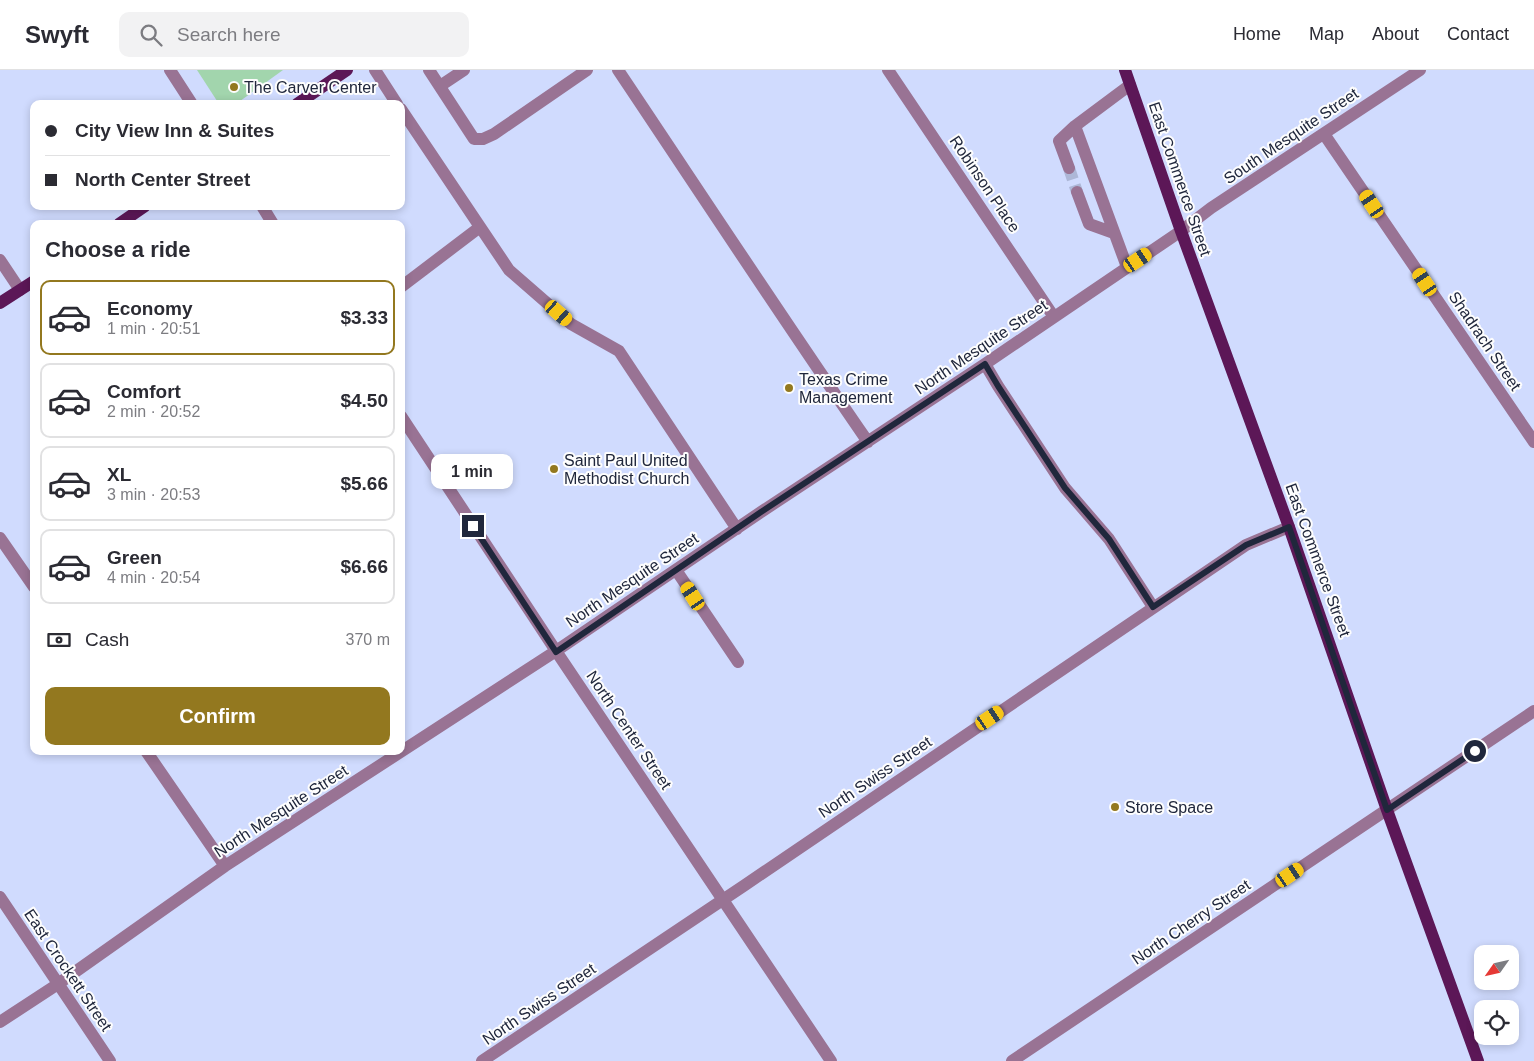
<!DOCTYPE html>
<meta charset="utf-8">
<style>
:root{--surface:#fff;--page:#f2f2f3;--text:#2b2b33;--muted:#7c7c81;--line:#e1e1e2;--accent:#93781f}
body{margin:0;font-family:Arial,sans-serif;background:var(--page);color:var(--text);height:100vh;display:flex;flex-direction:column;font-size:19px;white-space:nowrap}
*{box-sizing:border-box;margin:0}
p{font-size:16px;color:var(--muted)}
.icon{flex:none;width:28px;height:28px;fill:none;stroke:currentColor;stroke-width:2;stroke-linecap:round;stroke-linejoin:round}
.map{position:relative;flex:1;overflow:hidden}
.drawer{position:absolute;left:30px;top:150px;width:375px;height:535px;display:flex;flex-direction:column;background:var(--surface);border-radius:10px;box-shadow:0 2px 8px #0003}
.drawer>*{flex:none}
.banner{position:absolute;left:30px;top:30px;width:375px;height:110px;border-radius:10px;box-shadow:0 2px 8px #0003;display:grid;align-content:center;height:110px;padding:0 15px;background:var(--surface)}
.needle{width:32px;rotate:236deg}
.tools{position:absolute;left:1474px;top:875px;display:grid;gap:10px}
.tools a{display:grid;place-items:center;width:45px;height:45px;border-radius:10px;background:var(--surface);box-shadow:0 2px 8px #0003;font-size:25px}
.end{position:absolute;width:22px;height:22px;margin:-11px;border:6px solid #20273c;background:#fff;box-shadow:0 0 0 2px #fff}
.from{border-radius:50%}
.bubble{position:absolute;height:35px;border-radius:10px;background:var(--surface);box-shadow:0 2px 8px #0003;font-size:16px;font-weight:800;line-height:35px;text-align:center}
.car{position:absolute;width:15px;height:30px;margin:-15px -8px;border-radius:6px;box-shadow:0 0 4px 1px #0007;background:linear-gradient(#f5c518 24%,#345 0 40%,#f5c518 0 76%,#345 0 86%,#f5c518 0)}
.banner b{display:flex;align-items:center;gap:18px;height:48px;font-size:19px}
.banner b+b{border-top:1px solid var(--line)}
.banner i{width:12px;height:12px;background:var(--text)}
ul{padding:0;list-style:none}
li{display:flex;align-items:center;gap:15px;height:75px;margin:0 10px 8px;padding:0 5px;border:2px solid var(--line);border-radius:10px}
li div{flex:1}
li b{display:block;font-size:19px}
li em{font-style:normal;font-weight:800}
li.current{border-color:var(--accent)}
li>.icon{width:45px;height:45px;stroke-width:1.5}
h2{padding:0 15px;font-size:22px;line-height:60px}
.pay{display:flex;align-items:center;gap:12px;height:55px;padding:0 15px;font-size:19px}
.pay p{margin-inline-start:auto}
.action{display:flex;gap:10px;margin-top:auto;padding:10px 15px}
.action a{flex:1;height:58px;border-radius:10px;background:var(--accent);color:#fff;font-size:20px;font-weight:800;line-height:58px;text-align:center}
header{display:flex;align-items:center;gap:30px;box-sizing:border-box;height:70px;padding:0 25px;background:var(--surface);border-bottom:1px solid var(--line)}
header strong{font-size:24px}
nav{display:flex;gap:28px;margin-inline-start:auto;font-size:18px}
.search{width:350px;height:45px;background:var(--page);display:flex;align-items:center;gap:12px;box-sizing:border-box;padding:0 18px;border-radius:10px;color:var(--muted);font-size:19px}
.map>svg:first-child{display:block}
</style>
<header>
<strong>Swyft</strong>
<div class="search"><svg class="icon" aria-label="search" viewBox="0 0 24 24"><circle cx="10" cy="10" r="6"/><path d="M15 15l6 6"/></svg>Search here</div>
<nav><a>Home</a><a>Map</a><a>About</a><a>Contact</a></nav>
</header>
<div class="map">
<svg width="1534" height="991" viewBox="0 0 1534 991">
<rect width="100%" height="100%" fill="#d0dbfe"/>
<path fill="#a2d5ad" d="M197 0H283L236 34H219Z"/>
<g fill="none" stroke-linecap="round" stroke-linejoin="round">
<path stroke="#adb7d7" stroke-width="12" stroke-dasharray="12 6" stroke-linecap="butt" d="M1069 98 1077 122"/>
<path stroke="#997394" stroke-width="12" d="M170 0 192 34
M375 0 397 34
M429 0 474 69H483L494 64 587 0
M618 0C701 124 783 249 868 372
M888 0 1054 247
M440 16 464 0
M401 39 509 200 571 254 619 281 737 459
M1324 64 1534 372
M1069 98 1059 71 1075 56
M1077 122 1089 154 1114 163
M262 136 273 154
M0 190 20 220
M1127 197 1075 56 1130 15
M401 217 480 157
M985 294 998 316 1065 418 1109 469 1153 537
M401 346 556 581 831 991
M0 468 34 517
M676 500 738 592
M146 681 225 796
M0 827 110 991
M0 952 58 914 225 796 556 581 761 442 985 294 1181 161 1211 138 1420 0
M482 991 745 815 1246 475 1289 457
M1012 991 1534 641"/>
<path stroke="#5c1757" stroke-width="12" d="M1125 0 1181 161 1289 457 1387 740 1478 991
M297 34 347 0
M119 154 145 136
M0 233 34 211"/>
</g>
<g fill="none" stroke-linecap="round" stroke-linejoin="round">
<path stroke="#20273c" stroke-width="6" d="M473 456 556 582 761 442 985 294 998 316 1065 418 1109 469 1153 537 1246 475 1289 457 1387 740 1475 681"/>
</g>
<g fill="#93781f" stroke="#fdfdfd" stroke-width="2">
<circle cx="234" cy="17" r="5"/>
<circle cx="789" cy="318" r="5"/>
<circle cx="554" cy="399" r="5"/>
<circle cx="1115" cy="737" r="5"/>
</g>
<g text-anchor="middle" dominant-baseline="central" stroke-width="4" stroke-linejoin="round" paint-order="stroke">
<g font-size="16" fill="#20273c" stroke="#fdfdfd" text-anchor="start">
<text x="244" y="17">The Carver Center</text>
<text x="799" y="309">Texas Crime<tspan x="799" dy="18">Management</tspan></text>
<text x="564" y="390">Saint Paul United<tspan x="564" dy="18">Methodist Church</tspan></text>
<text x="1125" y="737">Store Space</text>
</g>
<g font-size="16" fill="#20273c" stroke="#fdfdfd">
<text transform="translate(1291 66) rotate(-34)">South Mesquite Street</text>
<text transform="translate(1180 109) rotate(71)">East Commerce Street</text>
<text transform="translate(985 114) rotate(56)">Robinson Place</text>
<text transform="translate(1485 271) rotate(56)">Shadrach Street</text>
<text transform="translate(981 277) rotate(-34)">North Mesquite Street</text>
<text transform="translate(1318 490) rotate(70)">East Commerce Street</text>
<text transform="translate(632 510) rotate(-34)">North Mesquite Street</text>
<text transform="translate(629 660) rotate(56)">North Center Street</text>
<text transform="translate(875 707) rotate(-34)">North Swiss Street</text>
<text transform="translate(281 741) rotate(-33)">North Mesquite Street</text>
<text transform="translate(1191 852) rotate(-34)">North Cherry Street</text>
<text transform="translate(68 900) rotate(56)">East Crockett Street</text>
<text transform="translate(539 934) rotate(-34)">North Swiss Street</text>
</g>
</g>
</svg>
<div class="tools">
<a><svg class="needle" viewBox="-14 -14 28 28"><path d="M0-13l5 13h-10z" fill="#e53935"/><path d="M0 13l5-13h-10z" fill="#7c7c81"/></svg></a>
<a><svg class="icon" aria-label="locate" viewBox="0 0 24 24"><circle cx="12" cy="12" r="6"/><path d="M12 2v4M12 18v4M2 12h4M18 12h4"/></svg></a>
</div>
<i class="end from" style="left:1475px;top:681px"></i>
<i class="end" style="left:473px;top:456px"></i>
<div class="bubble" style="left:431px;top:384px;width:82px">1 min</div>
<i class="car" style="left:1372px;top:134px;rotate:326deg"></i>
<i class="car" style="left:1138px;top:190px;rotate:56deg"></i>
<i class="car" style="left:1425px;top:212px;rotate:326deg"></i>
<i class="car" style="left:559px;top:243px;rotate:131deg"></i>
<i class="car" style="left:693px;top:526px;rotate:327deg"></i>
<i class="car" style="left:990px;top:648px;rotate:56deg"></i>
<i class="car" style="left:1290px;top:805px;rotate:56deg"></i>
<div class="banner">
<b><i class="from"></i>City View Inn &amp; Suites</b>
<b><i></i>North Center Street</b>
</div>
<section class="drawer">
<h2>Choose a ride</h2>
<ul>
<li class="current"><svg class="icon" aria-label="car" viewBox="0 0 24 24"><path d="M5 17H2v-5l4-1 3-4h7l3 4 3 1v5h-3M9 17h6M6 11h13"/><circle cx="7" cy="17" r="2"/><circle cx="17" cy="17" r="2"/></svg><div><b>Economy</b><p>1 min · 20:51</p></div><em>$3.33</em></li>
<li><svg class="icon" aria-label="car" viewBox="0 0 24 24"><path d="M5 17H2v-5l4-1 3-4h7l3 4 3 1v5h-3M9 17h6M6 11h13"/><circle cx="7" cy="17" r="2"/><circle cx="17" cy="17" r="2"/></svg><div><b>Comfort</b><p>2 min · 20:52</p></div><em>$4.50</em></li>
<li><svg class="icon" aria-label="car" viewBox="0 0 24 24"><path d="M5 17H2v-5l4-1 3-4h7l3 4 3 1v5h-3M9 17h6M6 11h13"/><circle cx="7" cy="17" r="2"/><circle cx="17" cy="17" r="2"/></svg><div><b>XL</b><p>3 min · 20:53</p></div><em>$5.66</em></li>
<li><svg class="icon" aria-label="car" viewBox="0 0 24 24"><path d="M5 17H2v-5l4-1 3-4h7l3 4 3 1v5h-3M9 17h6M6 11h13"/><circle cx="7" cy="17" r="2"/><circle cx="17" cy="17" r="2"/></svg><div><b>Green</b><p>4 min · 20:54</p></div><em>$6.66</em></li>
</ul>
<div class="pay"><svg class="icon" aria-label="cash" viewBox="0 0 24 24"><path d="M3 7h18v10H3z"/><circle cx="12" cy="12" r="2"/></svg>Cash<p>370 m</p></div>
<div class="action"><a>Confirm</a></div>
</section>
</div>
